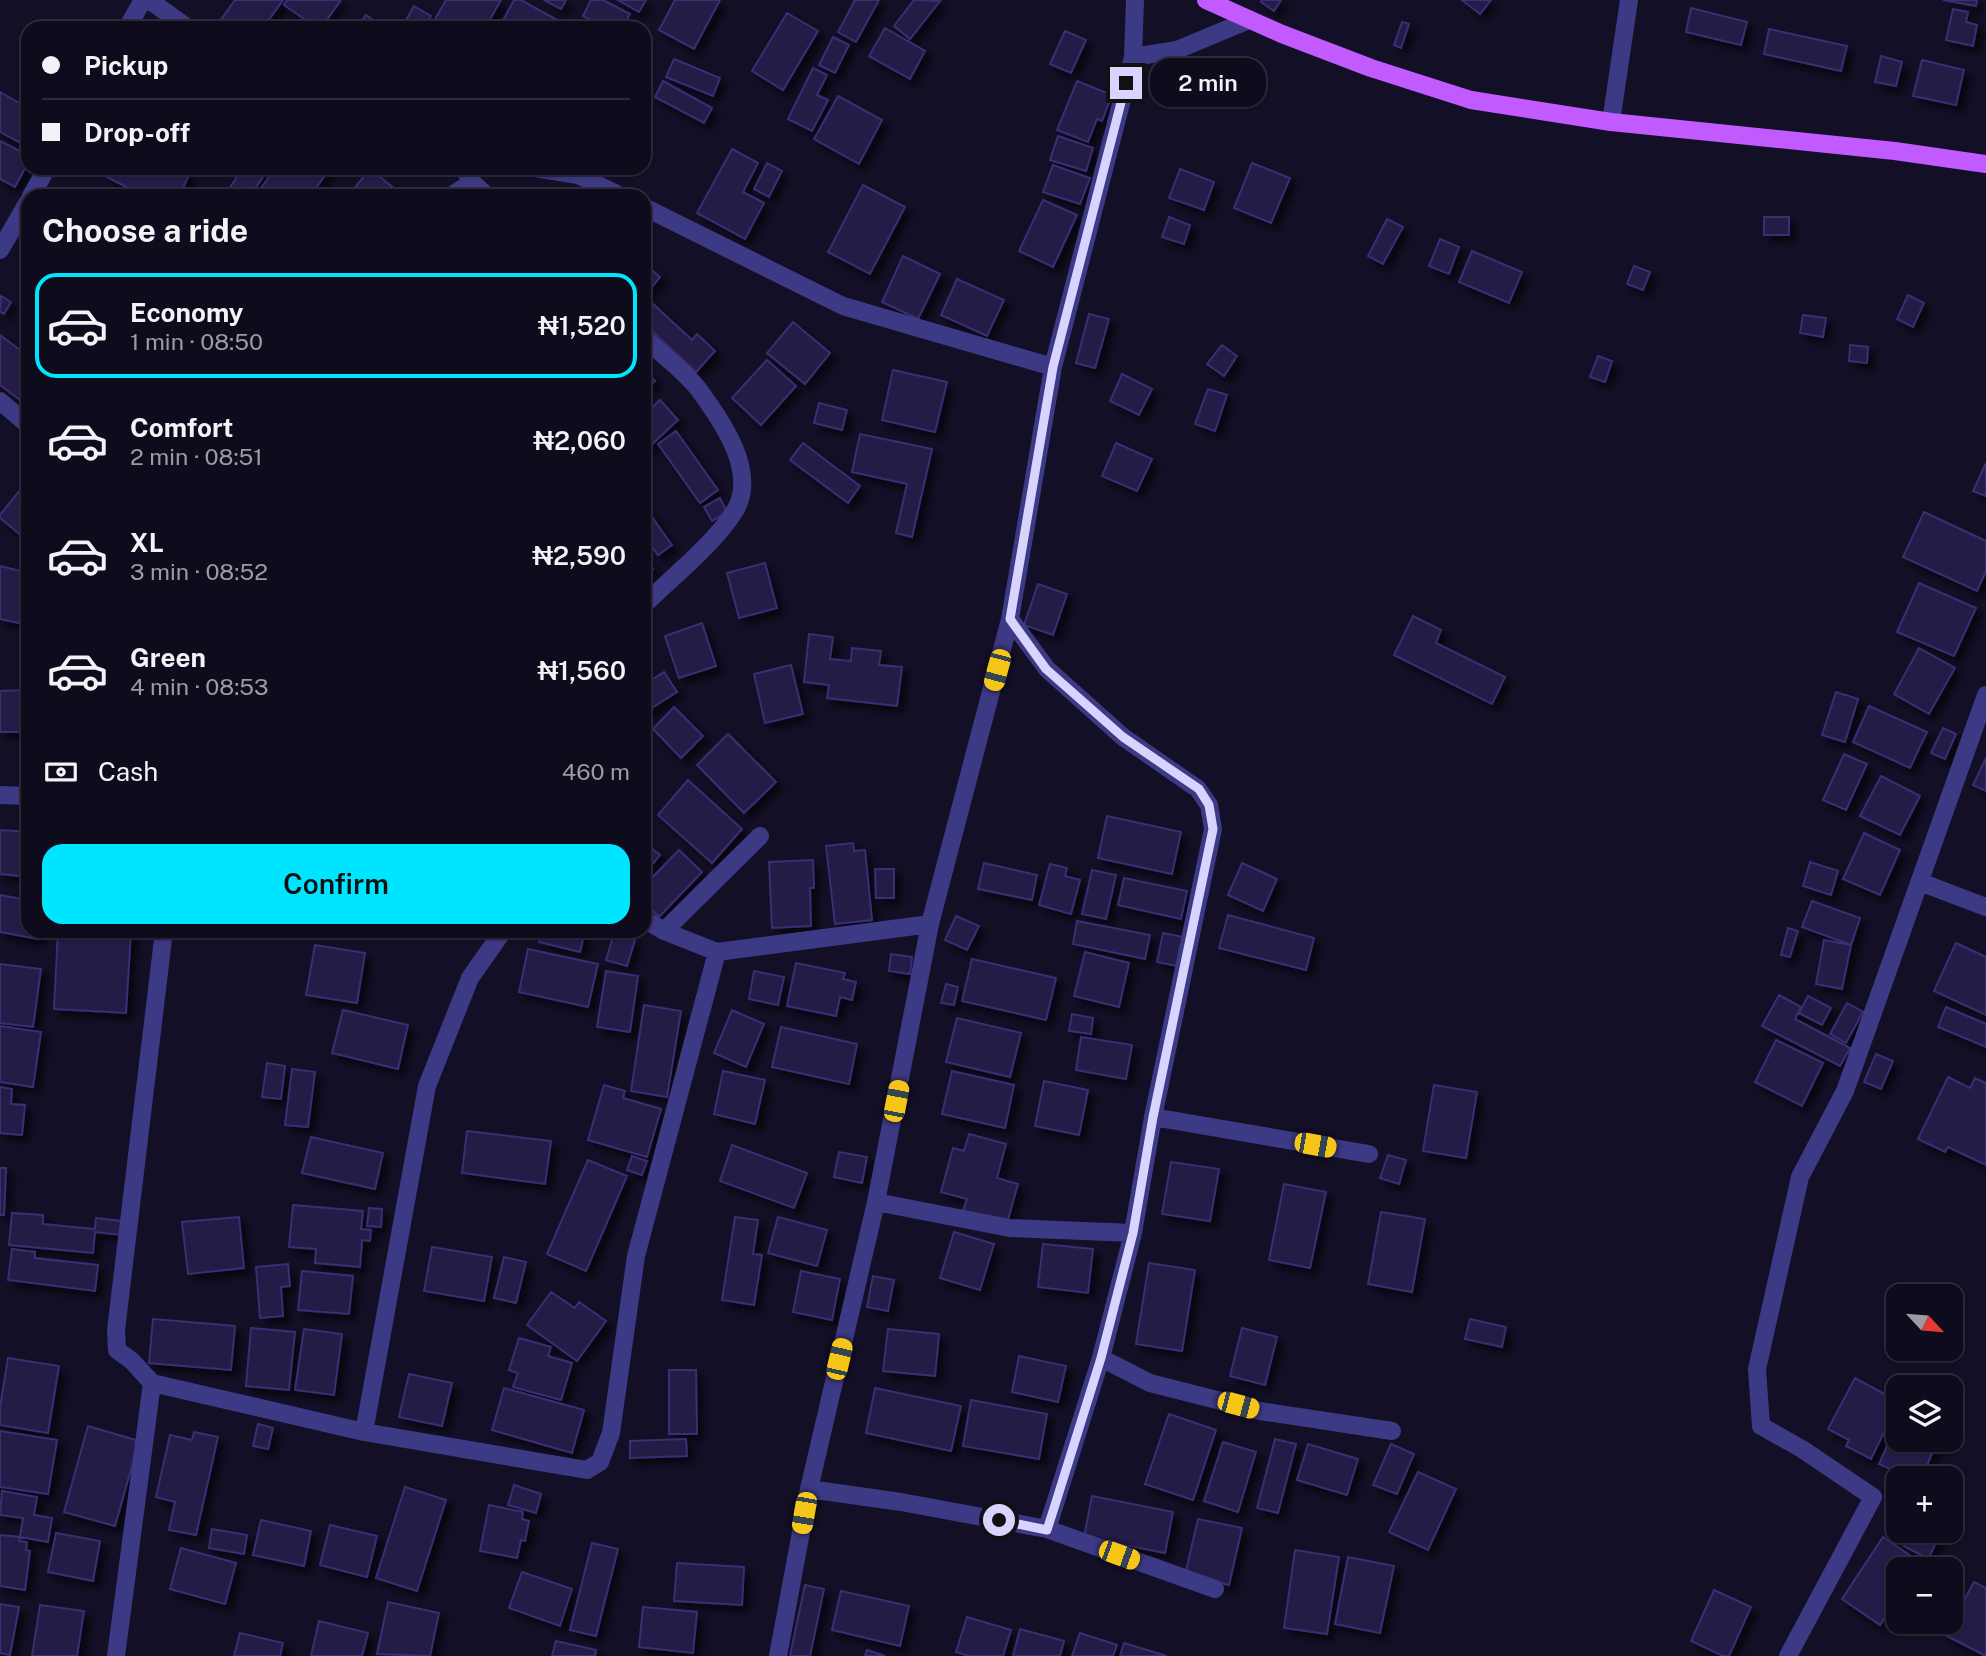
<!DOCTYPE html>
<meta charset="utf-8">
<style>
:root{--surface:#0e0b1c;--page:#171425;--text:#f1f3f6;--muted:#9b9ba3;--line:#2e2b3b;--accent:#00e5ff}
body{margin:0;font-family:"Public Sans",sans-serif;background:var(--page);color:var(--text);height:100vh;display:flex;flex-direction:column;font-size:26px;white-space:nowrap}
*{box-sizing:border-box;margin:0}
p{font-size:23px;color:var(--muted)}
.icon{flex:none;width:38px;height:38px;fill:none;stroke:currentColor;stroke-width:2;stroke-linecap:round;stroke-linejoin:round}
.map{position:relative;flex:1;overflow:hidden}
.sheet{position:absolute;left:21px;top:189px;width:630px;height:749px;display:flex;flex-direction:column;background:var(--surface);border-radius:21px;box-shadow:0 2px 5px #0004,0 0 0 2px var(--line)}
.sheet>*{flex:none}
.hud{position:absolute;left:21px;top:21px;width:630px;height:154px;border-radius:21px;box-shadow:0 2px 5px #0004,0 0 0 2px var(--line);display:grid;align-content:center;height:154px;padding:0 21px;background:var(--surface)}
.needle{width:46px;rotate:116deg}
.fabs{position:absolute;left:1886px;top:1284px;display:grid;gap:14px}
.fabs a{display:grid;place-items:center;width:77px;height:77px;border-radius:14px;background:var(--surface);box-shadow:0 2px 5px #0004,0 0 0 2px var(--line);font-size:35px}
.end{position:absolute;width:32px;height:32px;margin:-16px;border:9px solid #d9d4ff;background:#111;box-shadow:0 0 0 4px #111}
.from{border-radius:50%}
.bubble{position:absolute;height:49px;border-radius:21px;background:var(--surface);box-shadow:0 2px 5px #0004,0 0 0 2px var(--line);font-size:23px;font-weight:600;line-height:49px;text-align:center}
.car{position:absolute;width:21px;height:42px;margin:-21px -10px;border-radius:9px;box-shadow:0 0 5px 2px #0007;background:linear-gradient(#f5c518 24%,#345 0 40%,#f5c518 0 76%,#345 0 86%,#f5c518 0)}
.hud b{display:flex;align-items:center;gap:24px;height:66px;font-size:26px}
.hud b+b{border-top:2px solid var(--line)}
.hud i{width:18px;height:18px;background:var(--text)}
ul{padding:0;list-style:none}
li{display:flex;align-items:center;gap:21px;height:105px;margin:0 14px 10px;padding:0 7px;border:4px solid transparent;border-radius:21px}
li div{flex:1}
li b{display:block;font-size:26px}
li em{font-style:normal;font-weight:600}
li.selected{border-color:var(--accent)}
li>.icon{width:63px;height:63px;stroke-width:1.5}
h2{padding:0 21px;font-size:32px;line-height:84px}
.pay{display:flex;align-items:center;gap:18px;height:77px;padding:0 21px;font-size:26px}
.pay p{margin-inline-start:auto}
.primary-button{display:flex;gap:14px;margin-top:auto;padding:14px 21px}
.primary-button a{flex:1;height:80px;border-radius:21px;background:var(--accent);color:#111;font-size:28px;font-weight:600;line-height:80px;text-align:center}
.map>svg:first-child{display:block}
</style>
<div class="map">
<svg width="1986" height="1656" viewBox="0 0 1986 1656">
<defs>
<filter id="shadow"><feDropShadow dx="6" dy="6" stdDeviation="3.5" flood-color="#0009"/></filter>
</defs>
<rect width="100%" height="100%" fill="#130f26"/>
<path fill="#241b47" stroke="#3b2d73" stroke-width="2" filter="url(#shadow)" d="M235 0H283L263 28H215Z
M287 0H341L321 28H317L284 5Z
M446 0H501L485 28H430Z
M514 0H521L559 21 556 28H499Z
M544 0H566L561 9Z
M591 0H603L630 14 623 28H607L583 16Z
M618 0H646L639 12Z
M675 0H720L694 49 659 30Z
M855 0H879L856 42 838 32Z
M914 0 940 1 910 39 894 26Z
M1262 0H1281L1274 11 1261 2Z
M1462 0H1491L1480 14Z
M1943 0H1977L1976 6Z
M414 6 431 16 424 28H416L405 22Z
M1691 8 1747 22 1741 45 1686 32Z
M1953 9 1968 12 1966 22 1977 25 1973 46 1946 40Z
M787 13 818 31 783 90 752 71Z
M366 15 385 28H357Z
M1402 22 1409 24 1401 48 1394 45Z
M885 28 925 51 910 79 869 56Z
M1769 29 1847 46 1841 71 1764 54Z
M1065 31 1086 40 1071 73 1050 64Z
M833 37 849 45 835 73 819 65Z
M1881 56 1902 62 1896 86 1875 82Z
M674 59 720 78 713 96 666 77Z
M1922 60 1964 70 1956 105 1913 96Z
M813 68 827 75 817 95 828 100 812 131 788 119Z
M663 81 712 108 704 123 655 97Z
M1077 81 1112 95 1102 121 1097 119 1088 142 1057 130Z
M0 92 28 108V147L0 132Z
M838 96 882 120 859 164 814 139Z
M1058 136 1093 148 1086 171 1050 160Z
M0 141 28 155V163L15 187 0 179Z
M732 149 758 163 743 192 764 203 745 239 697 213Z
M767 163 782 171 769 197 754 189Z
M1252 163 1290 178 1271 223 1234 208Z
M1053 165 1090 178 1080 204 1043 192Z
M109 168H180L190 173 179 196H144L105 176Z
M243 168H262L267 171 250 196H238L229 189Z
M276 168H327L329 170 310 196H255Z
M370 169 400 193 398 196H348Z
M1180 169 1214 182 1204 210 1169 198Z
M863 185 905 207 870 274 828 252Z
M1043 200 1077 215 1053 267 1019 251Z
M1169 217 1190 225 1184 244 1162 237Z
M1764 217H1789V235H1764Z
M1387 219 1403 227 1383 264 1368 256Z
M1440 239 1459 247 1449 274 1429 266Z
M1472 251 1522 272 1509 303 1459 282Z
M903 256 940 274 918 319 882 302Z
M644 263 660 277 644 297Z
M1634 266 1650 272 1643 290 1627 284Z
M957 279 1004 300 987 336 941 315Z
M1908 295 1924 303 1913 327 1897 319Z
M1 296 11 302 4 314 0 312Z
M650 301 692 340 697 334 715 351 696 372 644 324V308Z
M1089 314 1109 319 1095 368 1076 363Z
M1803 315 1826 318 1823 337 1800 333Z
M793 322 830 353 805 384 767 353Z
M0 335 28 356V406L0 385Z
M1222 345 1237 356 1224 376 1207 364Z
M1850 345 1868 347 1867 363 1849 361Z
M1598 356 1612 361 1605 382 1590 377Z
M767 360 796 386 761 425 732 398Z
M644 368 655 381 644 390Z
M893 370 947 382 935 432 882 420Z
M1122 374 1152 389 1139 415 1110 401Z
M1208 389 1227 395 1215 431 1195 424Z
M660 400 678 420 644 452V415Z
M819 403 847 410 842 430 814 423Z
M676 431 718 490 700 503 658 444Z
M860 434 932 449 912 537 896 533 907 484 852 472Z
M803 443 860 486 848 503 790 460Z
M1116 443 1152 459 1137 491 1102 476Z
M1986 463V496L1973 491Z
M24 485 28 488V541L0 518V515Z
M720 498 727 512 712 521 704 507Z
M644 506 672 545 658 555 644 535Z
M1924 512 1986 541V571L1977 591 1903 557Z
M644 557 653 569 644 576Z
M765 563 777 608 739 618 727 573Z
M0 566 28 573V584L19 623 0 619Z
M1919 583 1976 608 1954 656 1897 632Z
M1038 584 1067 594 1053 635 1024 625Z
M1413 616 1441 630 1436 643 1505 677 1492 704 1394 655Z
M702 623 716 666 679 678 665 636Z
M809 634 833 637 830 659 851 661 852 648 881 651 879 665 902 667 897 706 827 698 829 685 804 682Z
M1919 648 1955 668 1929 714 1894 694Z
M791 665 803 714 765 723 754 674Z
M664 672 677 692 644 713V685Z
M28 690V732H0V691Z
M1836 692 1858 699 1845 742 1822 735Z
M1869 706 1927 732 1910 768 1853 742Z
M674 707 703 736 681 758 653 729Z
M1943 728 1956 734 1945 759 1931 753Z
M728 734 776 782 744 813 697 765Z
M1844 754 1867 764 1846 810 1823 800Z
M1986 758V791L1973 785Z
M1881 776 1920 796 1900 835 1860 816Z
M688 780 742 829 712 863 658 815Z
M1107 816 1181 832 1172 874 1098 858Z
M0 830 28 832V877L0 874Z
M1864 833 1900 850 1880 895 1843 879Z
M644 842 660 855 644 875Z
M853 843 854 851 865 850 872 920 835 924 826 846Z
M679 850 702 872 659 917 644 902V886Z
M813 860 814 888H810L811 926 772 928 769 862Z
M1810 862 1838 871 1831 895 1803 886Z
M984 863 1037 875 1032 900 978 889Z
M1242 863 1277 879 1263 911 1228 895Z
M1050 864 1067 868 1065 876 1080 880 1071 914 1039 905Z
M875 869H894V898H876Z
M1092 870 1116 875 1106 919 1082 914Z
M1124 878 1187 891 1181 919 1118 905Z
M0 895 28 900V931H40L38 939 0 932Z
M1812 901 1860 918 1851 945 1802 927Z
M1228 915 1314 938 1306 970 1219 948Z
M956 916 979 926 967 950 945 940Z
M1077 921 1150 935 1145 959 1073 944Z
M1788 928 1798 931 1790 957 1781 955Z
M58 931H131L126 1013 54 1009Z
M541 931H585L580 952 539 942Z
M1163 933 1183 937 1177 966 1157 962Z
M614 934 635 940 627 966 606 960Z
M1824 940 1851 945 1842 989 1816 984Z
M1956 943 1986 957V1015L1934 991Z
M315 945 365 953 357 1003 306 995Z
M528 949 598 964 588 1007 519 992Z
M1085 952 1129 963 1119 1007 1074 996Z
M891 954 912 957 910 974 889 971Z
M972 959 1056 978 1046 1020 962 1001Z
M796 963 845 973 843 979 856 982 852 1000 840 997 836 1016 787 1006Z
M0 964 41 969 33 1027 0 1023Z
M606 971 638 976 630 1032 597 1027Z
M754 971 784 977 778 1005 749 999Z
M946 984 958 987 954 1005 941 1003Z
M1779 995 1801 1007 1795 1019 1850 1048 1840 1066 1762 1026Z
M1808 996 1831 1008 1822 1025 1799 1013Z
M1847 1003 1863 1012 1846 1043 1830 1034Z
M644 1005 681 1011 667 1097 631 1091Z
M1946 1007 1986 1024V1047L1938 1027Z
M343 1010 408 1025 398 1069 332 1053Z
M732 1010 764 1024 746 1067 714 1053Z
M1072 1014 1093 1018 1091 1034 1069 1031Z
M957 1018 1021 1033 1010 1077 946 1062Z
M0 1026 41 1032 33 1087 0 1082Z
M781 1027 857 1044 849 1084 772 1067Z
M1081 1037 1132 1045 1126 1079 1076 1070Z
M1776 1040 1823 1063 1802 1106 1755 1082Z
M1876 1054 1893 1061 1881 1089 1864 1082Z
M267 1063 285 1066 281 1099 262 1097Z
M292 1069 315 1072 308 1127 285 1125Z
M723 1071 765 1080 755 1124 714 1114Z
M952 1071 1014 1085 1005 1128 942 1114Z
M1948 1077 1970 1088 1975 1078 1986 1083V1165L1948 1147 1945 1152 1918 1139Z
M1044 1081 1088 1090 1079 1135 1035 1126Z
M604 1085 625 1091 623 1098 661 1109 647 1157 588 1140Z
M1434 1085 1477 1092 1466 1158 1423 1151Z
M0 1087 12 1089 11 1104 25 1105 22 1135 0 1133Z
M467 1131 551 1141 545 1184 462 1173Z
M969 1134 1006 1144 997 1178 1018 1184 1007 1223 963 1211 967 1199 941 1192 953 1148 964 1151Z
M311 1137 383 1153 375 1189 302 1173Z
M732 1145 807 1173 794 1208 720 1181Z
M839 1152 867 1157 862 1183 834 1177Z
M1388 1155 1406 1160 1399 1184 1380 1178Z
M632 1156 647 1161 642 1175 627 1170Z
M588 1160 627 1176 586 1271 547 1254Z
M1171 1162 1219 1169 1210 1221 1162 1214Z
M0 1168H6L4 1215H0Z
M1284 1184 1326 1192 1310 1268 1269 1260Z
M293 1205 363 1211 361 1229 371 1230 370 1241 362 1240 360 1267 315 1263 316 1249 289 1247Z
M369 1208 382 1209 381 1227 367 1226Z
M1381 1212 1425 1219 1412 1292 1368 1284Z
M12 1213 43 1215V1224L95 1229 96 1218 122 1221 121 1235 95 1232 93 1253 9 1245Z
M239 1217 244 1268 188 1274 182 1222Z
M735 1217 758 1220 753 1254 762 1255 754 1305 722 1300Z
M778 1217 827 1230 817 1266 768 1253Z
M954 1232 994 1244 980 1290 940 1278Z
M1043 1244 1093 1249 1088 1293 1038 1287Z
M432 1247 492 1257 484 1301 424 1291Z
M12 1249 35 1252V1258L98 1265 95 1291 8 1280Z
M504 1257 526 1262 516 1303 494 1298Z
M1149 1263 1195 1270 1182 1351 1136 1344Z
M288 1264 290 1286 281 1287 283 1316 260 1318 256 1267Z
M302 1271 353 1276 349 1314 298 1310Z
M801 1271 840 1279 832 1320 793 1312Z
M873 1276 894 1280 888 1311 867 1307Z
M551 1292 575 1308 579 1302 606 1321 577 1361 527 1325Z
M153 1319 235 1326 231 1370 149 1363Z
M1470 1319 1506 1327 1502 1347 1465 1339Z
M251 1328 295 1332 289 1390 246 1386Z
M1242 1328 1277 1337 1265 1385 1230 1376Z
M304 1329 342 1334 334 1395 295 1390Z
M888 1329 939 1334 935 1376 883 1371Z
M519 1338 551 1347 548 1356 572 1363 561 1400 513 1387 518 1373 509 1370Z
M1019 1356 1066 1366 1058 1402 1012 1392Z
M8 1358 59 1366 48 1433 0 1425V1407Z
M669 1370H696L697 1434H669Z
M409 1374 452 1383 442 1426 399 1417Z
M1855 1378 1899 1402 1871 1459 1846 1446 1849 1440 1828 1429Z
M504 1388 584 1410 572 1453 492 1430Z
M875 1388 961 1406 951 1451 866 1433Z
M971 1400 1047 1414 1039 1459 963 1446Z
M1169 1414 1216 1430 1193 1500 1145 1484Z
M1899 1420V1440H1938L1921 1479H1912L1879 1464Z
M258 1424 273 1428 268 1449 253 1446Z
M88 1426 139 1441 115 1526 64 1512Z
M0 1431 57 1440 48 1494 0 1487Z
M194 1432 218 1437 196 1535 169 1530 175 1502 156 1497 170 1435 192 1440Z
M686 1439 687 1456 630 1458V1441Z
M1275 1439 1296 1444 1278 1513 1257 1508Z
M1223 1442 1256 1452 1238 1512 1204 1501Z
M1308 1444 1358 1459 1347 1495 1297 1480Z
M1391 1444 1414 1454 1397 1494 1373 1485Z
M1418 1472 1456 1489 1428 1550 1389 1532Z
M514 1485 541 1494 536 1513 508 1505Z
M405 1487 446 1500 417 1591 376 1578Z
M2 1491 37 1497 34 1515 52 1518 48 1542 20 1537 23 1518 0 1515Z
M1092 1496 1173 1512 1165 1553 1084 1537Z
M489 1505 523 1512 522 1519 529 1521 525 1541 521 1540 517 1558 480 1551Z
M1198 1519 1242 1528 1229 1585 1185 1575Z
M261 1520 311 1531 304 1566 253 1555Z
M330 1525 377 1536 367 1577 320 1565Z
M212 1529 247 1535 244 1554 209 1548Z
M1912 1531H1922L1938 1539 1928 1559 1904 1546Z
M56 1533 100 1541 93 1581 48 1572Z
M0 1535 20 1537 19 1541 27 1542 26 1550 30 1551 25 1590 0 1586Z
M1883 1537 1921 1563 1917 1570H1899V1597L1880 1625 1842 1599Z
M592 1543 618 1549 596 1636 570 1630Z
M181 1548 236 1563 225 1604 170 1589Z
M1295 1550 1339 1557 1327 1634 1284 1628Z
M1348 1557 1394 1566 1380 1633 1335 1624Z
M677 1563 744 1567 742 1605 674 1601Z
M522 1572 572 1589 560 1626 509 1608Z
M1974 1582 1986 1588V1656L1945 1635Z
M805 1585 824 1589 810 1656H790Z
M1714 1590 1751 1607 1729 1656H1723L1691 1641Z
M841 1591 909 1606 900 1646 832 1630Z
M388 1602 439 1613 430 1656 377 1654Z
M0 1604 19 1607 10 1655 0 1653Z
M40 1605 84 1611 77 1656H32Z
M643 1607 697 1612 693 1653 639 1647Z
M967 1617 1011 1630 1003 1656H969L956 1652Z
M319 1621 368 1633 362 1656H311Z
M1020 1629 1064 1641 1060 1656H1013Z
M240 1633 283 1643 280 1656H234Z
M1080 1633 1117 1645 1113 1656H1072Z
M556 1641 596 1650 595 1656H552Z
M1124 1643 1167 1656H1120Z
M867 1650 885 1656H865Z"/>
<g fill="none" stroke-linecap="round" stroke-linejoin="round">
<path stroke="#3d3a85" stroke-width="18" d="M149 0 188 28
M127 28 143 0
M1133 57 1177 50 1249 20
M1611 122 1629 0
M463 168 472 182 487 196
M535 168 578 175 621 196
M31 196 47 168
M451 196 472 182
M644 207 843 306 1053 367
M0 250 28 202
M644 338C662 355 685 371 699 390 722 421 759 474 734 512 713 545 672 577 644 605
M0 401 28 425
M1010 619 1047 669 1123 737 1198 789 1209 805 1213 829 1153 1117 1133 1233 1101 1358 1047 1529
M0 795 28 796
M1920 882 1986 907
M644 919 664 931 717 952 930 924
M164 931 116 1330 117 1350 132 1361 152 1383 364 1432 587 1470 600 1462 611 1433 636 1256 717 952
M664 931 760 836
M1153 1117 1369 1154
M876 1202 1010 1228 1133 1233
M1101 1358 1150 1383 1260 1411 1392 1431
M364 1432 427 1086 470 978 503 931
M809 1489 901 1502 1047 1529 1215 1589
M116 1656 152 1383
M778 1656 809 1489 876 1202 930 924 1010 619 1053 367 1133 57 1135 0
M1788 1656 1873 1497 1802 1449 1761 1426 1757 1369 1800 1177 1845 1091 1986 695"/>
<path stroke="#c25bff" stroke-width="18" d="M1206 0 1282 34 1371 68 1471 100 1611 122 1895 151 1986 164"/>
</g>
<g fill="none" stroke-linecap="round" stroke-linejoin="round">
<path stroke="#d9d4ff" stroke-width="9" d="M999 1520 1047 1530 1055 1505 1101 1358 1133 1233 1153 1117 1213 829 1209 805 1199 789 1123 737 1046 669 1010 619 1053 367 1126 83"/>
</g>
</svg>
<div class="fabs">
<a><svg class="needle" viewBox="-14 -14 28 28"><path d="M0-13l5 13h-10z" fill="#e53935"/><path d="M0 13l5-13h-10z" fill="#9b9ba3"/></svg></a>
<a><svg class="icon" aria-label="layers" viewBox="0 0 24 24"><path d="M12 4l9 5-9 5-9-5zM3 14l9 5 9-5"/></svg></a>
<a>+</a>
<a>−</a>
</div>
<i class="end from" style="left:999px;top:1520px"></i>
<i class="end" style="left:1126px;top:83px"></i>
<div class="bubble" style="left:1150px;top:58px;width:116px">2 min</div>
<i class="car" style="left:997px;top:670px;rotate:195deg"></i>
<i class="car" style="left:896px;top:1101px;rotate:11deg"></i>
<i class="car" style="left:1315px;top:1145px;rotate:100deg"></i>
<i class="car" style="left:839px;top:1359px;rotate:13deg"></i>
<i class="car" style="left:1238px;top:1405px;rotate:105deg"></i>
<i class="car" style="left:804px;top:1513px;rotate:190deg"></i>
<i class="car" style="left:1119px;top:1555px;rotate:110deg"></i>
<div class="hud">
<b><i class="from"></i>Pickup</b>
<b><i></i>Drop-off</b>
</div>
<section class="sheet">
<h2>Choose a ride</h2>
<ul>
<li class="selected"><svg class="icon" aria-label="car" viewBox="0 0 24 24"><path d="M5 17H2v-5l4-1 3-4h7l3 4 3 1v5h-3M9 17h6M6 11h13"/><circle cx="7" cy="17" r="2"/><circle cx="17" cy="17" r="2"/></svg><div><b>Economy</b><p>1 min · 08:50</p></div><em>₦1,520</em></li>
<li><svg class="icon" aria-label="car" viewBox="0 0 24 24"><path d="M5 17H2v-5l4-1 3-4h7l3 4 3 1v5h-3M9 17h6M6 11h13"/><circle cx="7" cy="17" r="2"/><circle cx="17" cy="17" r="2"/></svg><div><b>Comfort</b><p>2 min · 08:51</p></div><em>₦2,060</em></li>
<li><svg class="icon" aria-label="car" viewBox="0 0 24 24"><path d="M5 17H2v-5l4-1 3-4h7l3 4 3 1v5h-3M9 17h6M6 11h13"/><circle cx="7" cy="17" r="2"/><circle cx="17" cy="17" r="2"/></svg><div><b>XL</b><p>3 min · 08:52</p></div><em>₦2,590</em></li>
<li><svg class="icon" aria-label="car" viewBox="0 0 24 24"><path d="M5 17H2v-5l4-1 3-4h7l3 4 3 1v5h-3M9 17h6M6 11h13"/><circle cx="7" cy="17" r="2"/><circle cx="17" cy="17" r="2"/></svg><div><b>Green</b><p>4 min · 08:53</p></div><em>₦1,560</em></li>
</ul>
<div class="pay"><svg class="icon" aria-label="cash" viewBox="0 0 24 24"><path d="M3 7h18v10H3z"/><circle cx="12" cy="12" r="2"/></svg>Cash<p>460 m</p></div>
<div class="primary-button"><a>Confirm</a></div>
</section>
</div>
